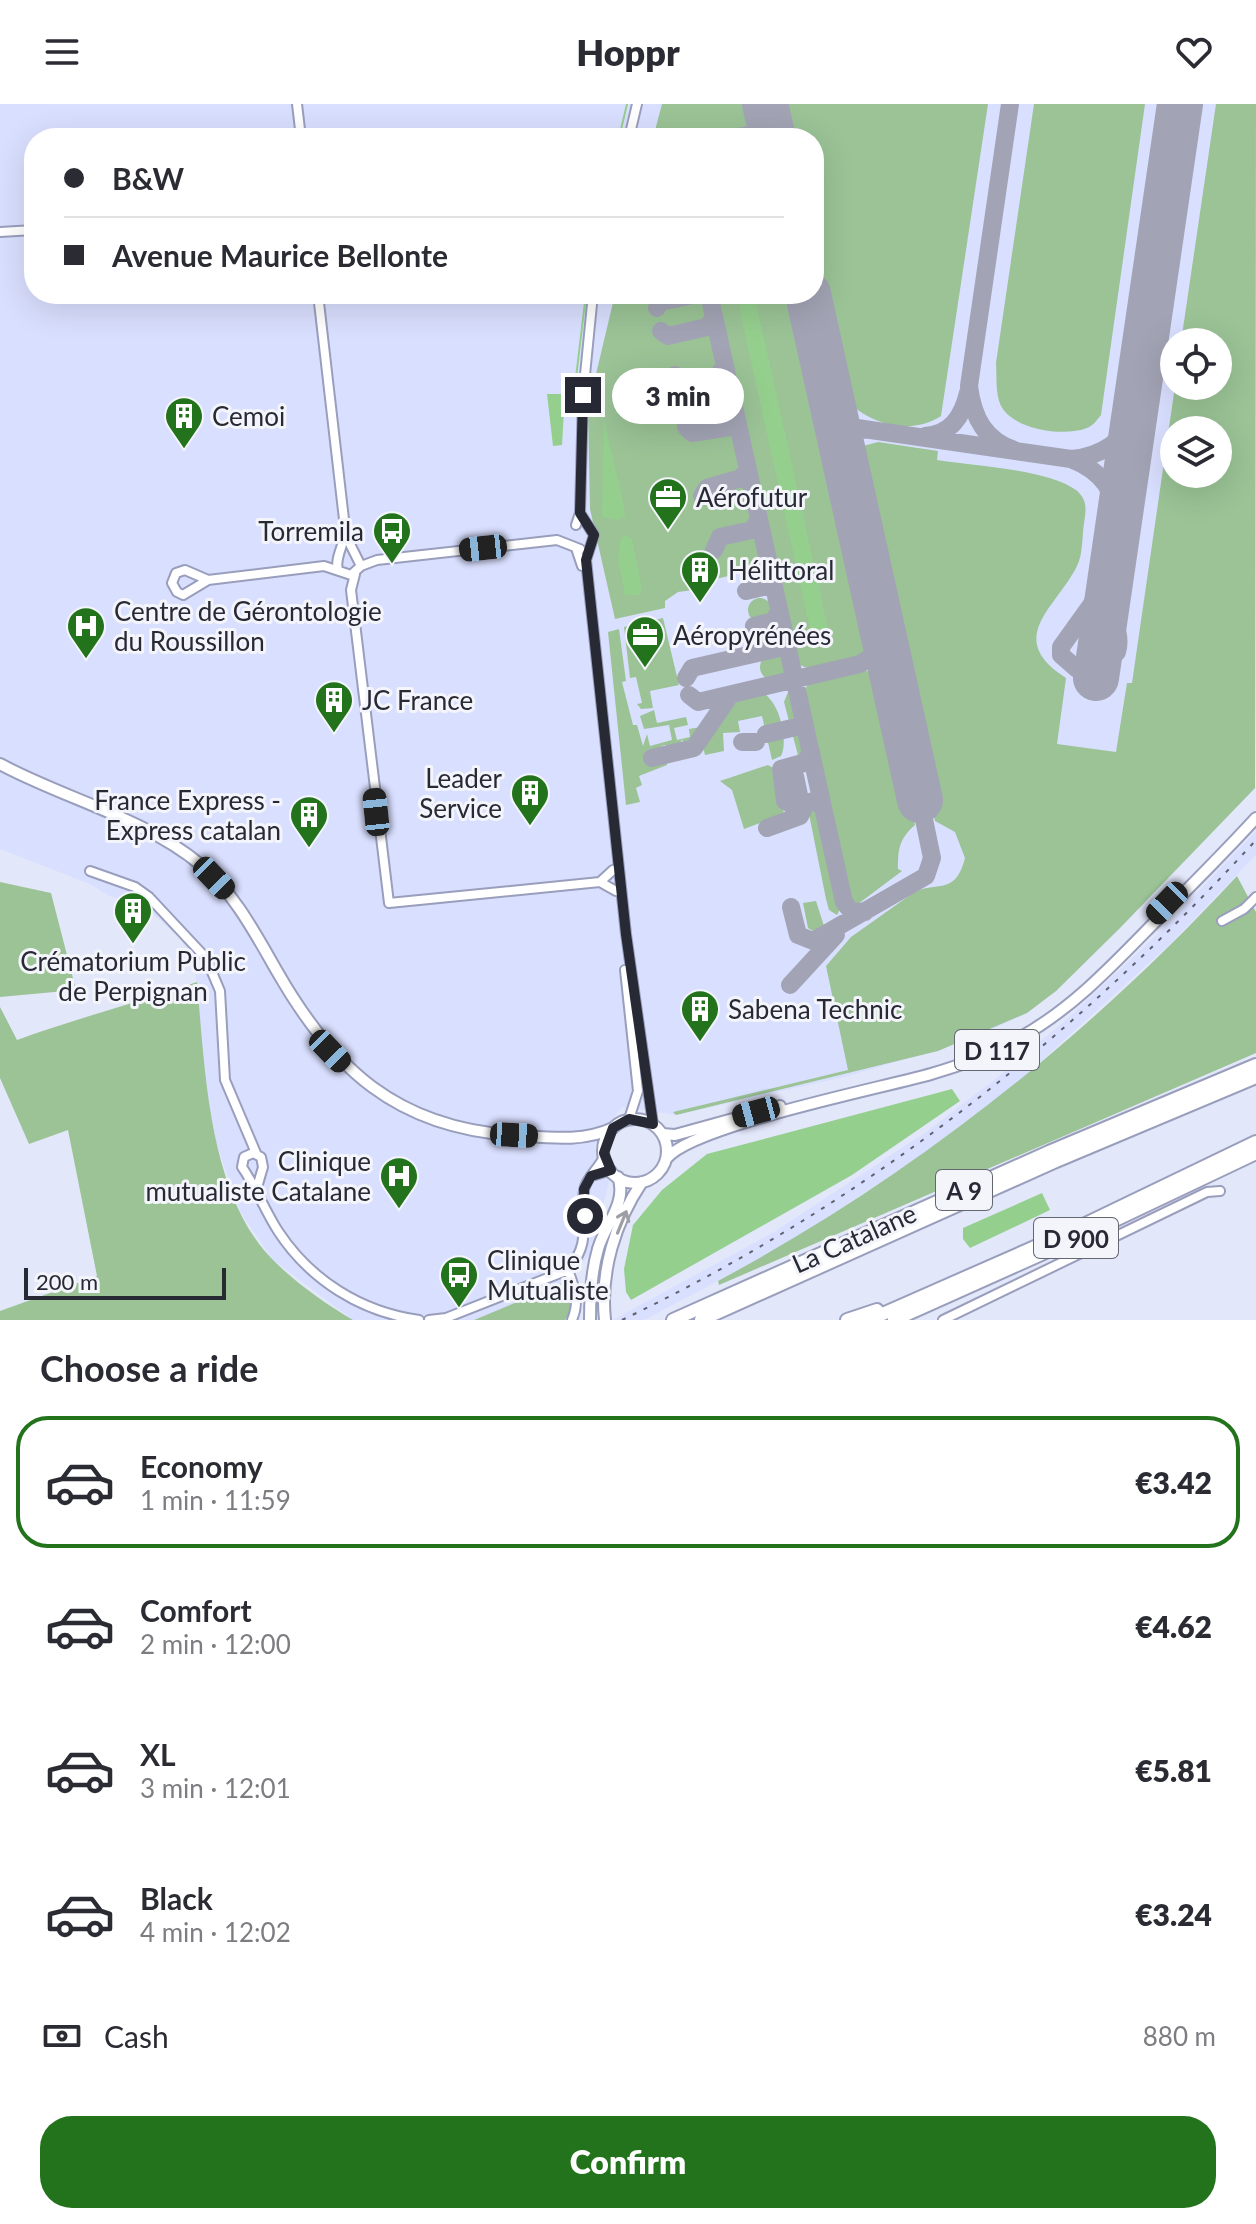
<!DOCTYPE html>
<meta charset="utf-8">
<style>
:root{--surface:#fff;--page:#f2f2f3;--text:#2b2b33;--muted:#7c7c81;--line:#e1e1e2;--accent:#22731b}
body{margin:0;font-family:Lato,sans-serif;background:var(--page);color:var(--text);height:100vh;display:flex;flex-direction:column;font-size:30px;white-space:nowrap}
*{box-sizing:border-box;margin:0}
p{font-size:26px;color:var(--muted)}
.icon{flex:none;width:44px;height:44px;fill:none;stroke:currentColor;stroke-width:2;stroke-linecap:round;stroke-linejoin:round}
.map{position:relative;height:1216px;overflow:hidden}
.sheet{display:flex;flex-direction:column;background:var(--surface);flex:1}
.sheet>*{flex:none}
.hud{position:absolute;left:24px;top:24px;width:800px;height:176px;border-radius:32px;box-shadow:0 8px 32px #0002;display:grid;align-content:center;height:176px;padding:0 40px;background:var(--surface)}
.fabs{position:absolute;left:1160px;top:224px;display:grid;gap:16px}
.fabs a{display:grid;place-items:center;width:72px;height:72px;border-radius:50%;background:var(--surface);box-shadow:0 8px 32px #0002;font-size:40px}
.scale{position:absolute;left:24px;bottom:20px;width:202px;box-sizing:border-box;padding-left:8px;border:4px solid #272935;border-top:0;font-size:22px;line-height:28px;white-space:nowrap;color:#272935;-webkit-text-stroke:6px #f4f5fb;paint-order:stroke}
.end{position:absolute;width:36px;height:36px;margin:-18px;border:10px solid #272935;background:#fff;box-shadow:0 0 0 4px #fff}
.from{border-radius:50%}
.bubble{position:absolute;height:56px;border-radius:28px;background:var(--surface);box-shadow:0 8px 32px #0002;font-size:26px;font-weight:800;line-height:56px;text-align:center}
.car{position:absolute;width:24px;height:48px;margin:-24px -12px;border-radius:10px;box-shadow:0 0 6px 2px #0007;background:linear-gradient(#222 24%,#8ab4d8 0 40%,#222 0 76%,#8ab4d8 0 86%,#222 0)}
.hud b{display:flex;align-items:center;gap:28px;height:76px;font-size:30px}
.hud b+b{border-top:2px solid var(--line)}
.hud i{width:20px;height:20px;background:var(--text)}
ul{padding:0;list-style:none}
li{display:flex;align-items:center;gap:24px;height:132px;margin:0 16px 12px;padding:0 24px;border:4px solid transparent;border-radius:32px}
li div{flex:1}
li b{display:block;font-size:30px}
li em{font-style:normal;font-weight:800}
li.current{border-color:var(--accent)}
li>.icon{width:72px;height:72px;stroke-width:1.5}
h2{padding:0 40px;font-size:36px;line-height:96px}
.pay{display:flex;align-items:center;gap:20px;height:88px;padding:0 40px;font-size:30px}
.pay p{margin-inline-start:auto}
.primary-button{display:flex;gap:16px;margin-top:auto;padding:16px 40px}
.primary-button a{flex:1;height:92px;border-radius:32px;background:var(--accent);color:#fff;font-size:32px;font-weight:800;line-height:92px;text-align:center}
header{display:flex;justify-content:space-between;align-items:center;height:104px;padding:0 40px;background:var(--surface);font-size:36px;font-weight:800}
.map>svg:first-child{display:block}
</style>
<header><svg class="icon" aria-label="menu" viewBox="0 0 24 24"><path d="M4 6h16M4 12h16M4 18h16"/></svg>Hoppr<svg class="icon" aria-label="heart" viewBox="0 0 24 24"><path d="M12 20l-8-8c-3-5 5-10 8-4 3-6 11-1 8 4z"/></svg></header>
<div class="map">
<svg width="1256" height="1216" viewBox="0 0 1256 1216">
<rect width="100%" height="100%" fill="#e3e7fa"/>
<path fill="#d9dffe" fill-rule="evenodd" d="M0 0H1256L1255 684 1120 824 1056 887 1027 909 967 937 848 972 676 1011 622 1003 598 1036 609 1079 590 1150 565 1178 474 1216H353L273 1156 241 1109 217 1042 203 971 197 878 192 855 180 834 144 802 109 792 90 780 0 745ZM655 26 654 34H814V190H34V34H652ZM1174 238H1218V282H1174ZM1174 326H1218V370H1174Z
M1256 727V751L1170 840 1009 986 935 1042 784 1142 718 1177 644 1216H613L774 1128 926 1028 998 973 1067 915 1159 829Z"/>
<path fill="#9bc396" fill-rule="evenodd" d="M662 0H754L755 17C740 38 678 34 653 34Z
M776 0H988L941 312C908 334 858 318 839 285L814 172V34H783Z
M1034 0H1145L1101 311C1097 316 1093 322 1087 324 1064 333 1014 326 1001 302 995 289 997 273 996 259Z
M1216 0H1256L1255 684 1120 824 1056 887 1027 909 938 947 676 1011 673 1008 848 966 826 862 851 833 913 789C937 776 955 793 965 754L955 728 935 717 855 363 863 342 878 338 938 347 937 356C973 362 1048 365 1076 386 1088 396 1086 406 1084 419 1082 432 1083 451 1077 462 1057 503 1003 534 1066 574L1057 640 1116 648 1127 579H1132L1175 282H1218V238H1181ZM1174 326H1218V370H1174Z
M615 190H704L763 464 707 477 708 484 678 488 665 497V504L615 515 590 405 588 304Z
M714 190H797L872 525C871 534 872 542 865 549 852 563 807 572 795 557Z
M748 506a12 12 0 1 1 24 0a12 12 0 1 1-24 0Z
M663 514 679 581 650 587 653 604 641 605 637 600 642 599 636 573 630 574 624 523Z
M755 533a12 12 0 1 1 24 0a12 12 0 1 1-24 0Z
M619 525 626 577 622 578 633 621H637L643 642 647 630 650 642 672 636 669 621 644 625 640 612 654 606 657 619 686 613 688 621 674 624 677 636 690 633 689 625 701 623 719 598 691 640 681 636 682 642 667 645 666 641 661 642 663 648 652 651 653 656 666 653 667 661 639 672 642 681 636 684 640 698 626 701 608 528Z
M760 563a13 13 0 1 1 26 0a13 13 0 1 1-26 0Z
M861 565 876 570 884 582 915 721C899 735 898 745 898 765L902 767 858 800 848 793 803 590 809 578Z
M761 588C779 595 789 636 781 652L772 656 762 612 738 617 740 628 723 629 724 647 705 651 703 643 732 595Z
M788 588 794 597 806 652 799 655 784 598Z
M768 661 775 665 784 710 744 725 732 686 720 677Z
M814 703 818 706 840 805 837 811 829 806 826 795 808 705Z
M1237 772 1256 808V949L719 1181 718 1177C913 1072 1087 934 1237 772Z
M0 778 51 789 76 886 0 893Z
M816 797 824 822 813 827 808 824 803 799Z
M197 878C205 964 208 1092 274 1157 297 1180 326 1200 353 1216H0V1207L97 1172 68 1026 29 1040 0 974V903L17 936C77 914 137 899 197 878Z
M565 1178 573 1208 565 1216H474Z"/>
<path fill="#95cf8e" d="M751 196 756 199 829 529 812 533 739 203 742 198Z
M547 290H565L562 341 553 342Z
M604 317 624 402 625 412 618 416 602 413Z
M626 431 632 435 642 484 639 491H625L618 455 621 434Z
M952 985 960 997 852 1071 631 1196 626 1188 624 1165 633 1121 662 1086 707 1050Z
M1042 1089 1050 1106 970 1144 963 1135V1124Z"/>
<g fill="none" stroke-linecap="round" stroke-linejoin="round">
<path stroke="#95cf8e" stroke-width="2" d="M619 34 627 0
M565 290 575 282 585 198"/>
<path stroke="#a2a4b5" stroke-width="18" d="M1010 0 969 282C973 314 985 337 1017 347
M755 29 765 21 767 6
M733 34 762 28 770 34
M709 190 844 798 851 807 865 808
M657 204 660 198 698 190
M661 227 668 232 707 223 714 214
M675 271 687 279 717 272 725 262
M832 299 836 313 850 323 1071 355C1103 352 1125 337 1136 307
M686 323 692 329 730 323 736 313
M925 332C951 330 962 313 968 289
M843 349 842 338 846 329 863 326
M1071 355C1102 367 1116 387 1118 421
M702 392 707 384 741 374 748 365
M714 446 720 433 752 426 759 416
M746 487 767 482 772 473
M1107 497C1110 516 1123 528 1117 548L1097 566 1077 565 1061 551V543L1112 472
M754 522 773 517 779 508
M686 574 692 564 779 544 786 536
M689 591 698 598 860 560 880 547 881 520
M766 630 805 621
M742 638H756
M811 647 806 658 781 665 785 697 792 701 816 697 823 704
M652 654 694 644 731 590
M799 660 794 667 802 706
M767 724 800 712 807 698 804 697
M791 803 798 831 813 837 926 772 932 754 920 696
M790 881 836 831"/>
<path stroke="#a2a4b5" stroke-width="46" d="M765 0 773 34
M808 190 920 696
M1096 574 1180 0"/>
<g stroke="#999ebc" stroke-width="12">
<path id="minor" d="M297 0 301 34
M629 34 637 0
M0 128 34 126
M318 190 345 424C346 439 334 453 338 466
M580 409 594 431 586 456 626 830 653 1020
M576 421 580 409 583 291 593 190
M346 432 361 462
M576 444 582 462
M355 470 351 486 389 799 600 778 613 766
M208 476 185 466 176 469 172 479 177 488 183 491 208 476 324 462 351 471 361 462 377 456 557 436 580 445
M90 767 135 783 149 793 206 854 220 887 225 976 256 1049
M600 778 616 787
M1222 817 1244 805 1256 793
M625 866 638 987 629 1015
M595 1071 611 1066
M256 1087 263 1063 261 1053 253 1049 244 1053 242 1063C256 1083 265 1107 278 1127 310 1176 361 1208 419 1216
M568 1166C575 1184 580 1197 572 1216
M429 1216 446 1214 568 1166C594 1135 578 1120 584 1086 586 1074 599 1064 604 1053
M943 1216 1207 1088 1220 1087"/>
</g>
<g stroke="#999ebc" stroke-width="14">
<path id="major" d="M0 660C65 695 143 713 201 761 235 790 256 831 278 869 333 965 397 1023 511 1031 545 1033 582 1039 613 1024
M603 1047a32 32 0 1 1 64 0a32 32 0 1 1-64 0Z
M662 1030 675 1031 780 1002
M666 1055C691 1022 882 984 931 970 962 961 993 949 1021 933 1071 905 1110 864 1150 823 1186 787 1222 751 1256 714
M590 1216C590 1192 591 1169 598 1145 604 1122 628 1098 618 1073
M605 1216C600 1168 615 1118 642 1078"/>
</g>
<g stroke="#999ebc" stroke-width="16">
<path id="highway" d="M1094 1126 1256 1049
M673 1216 1049 1048 1256 961
M701 1216 1056 1057 1256 973
M847 1216 877 1206
M869 1216 1069 1128 1256 1038
M894 1216 1077 1134"/>
</g>
<use href="#minor" stroke="#fff" stroke-width="8"/>
<use href="#major" stroke="#fff" stroke-width="10"/>
<use href="#highway" stroke="#fff" stroke-width="12"/>
<path stroke="#606270" stroke-width="2" stroke-dasharray="4 8" stroke-linecap="butt" d="M622 1216C864 1100 1075 934 1256 736"/>
</g>
<defs><path id="oneway-shaft" d="M-6 0H5M1.5-3L5.5 0L1.5 3" fill="none" stroke-width="1.6" stroke-linecap="round" stroke-linejoin="round" transform="scale(2)"/></defs>
<use stroke="#9e9fa4" href="#oneway-shaft" transform="translate(622 1118) rotate(-68)"/>
<g fill="none" stroke-linecap="round" stroke-linejoin="round">
<path stroke="#272935" stroke-width="10" d="M583 291 580 409 594 431 586 456 626 830 653 1020 629 1015 613 1024 604 1049 611 1066 591 1072 584 1085 585 1112"/>
</g>
<defs>
<g id="building-pin" transform="scale(2)"><path d="M0 17L-7.5 6A9.5 9.5 0 1 1 7.5 6Z" fill="#22731b" stroke="#f4f5fb"/><path d="M-4-6H4V6H1V3H-1V6H-4ZM-2.5-4.3h1.7v1.8h-1.7ZM.8-4.3h1.7v1.8H.8ZM-2.5-1h1.7V.8h-1.7ZM.8-1h1.7V.8H.8Z" fill="#fff"/></g>
<g id="office-pin" transform="scale(2)"><path d="M0 17L-7.5 6A9.5 9.5 0 1 1 7.5 6Z" fill="#22731b" stroke="#f4f5fb"/><path d="M-6-3h4V-5.5h4V-3h4V5H-6ZM-1-4.5V-3h2v-1.5ZM-6 0V1H6V0Z" fill="#fff"/></g>
<g id="bus-pin" transform="scale(2)"><path d="M0 17L-7.5 6A9.5 9.5 0 1 1 7.5 6Z" fill="#22731b" stroke="#f4f5fb"/><path d="M-5-6H5V4H4V6H2V4H-2V6H-4V4H-5ZM-3.5-4V0h7V-4ZM-3.5 1.2v1.5H-2V1.2ZM2 1.2v1.5H3.5V1.2Z" fill="#fff"/></g>
<g id="hospital-pin" transform="scale(2)"><path d="M0 17L-7.5 6A9.5 9.5 0 1 1 7.5 6Z" fill="#22731b" stroke="#f4f5fb"/><path d="M-5-5h3v3.5h4V-5h3V5h-3V1.5h-4V5h-3Z" fill="#fff"/></g>
</defs>
<g fill-rule="evenodd">
<use href="#building-pin" x="184" y="312"/>
<use href="#office-pin" x="668" y="393"/>
<use href="#bus-pin" x="392" y="427"/>
<use href="#building-pin" x="700" y="466"/>
<use href="#hospital-pin" x="86" y="522"/>
<use href="#office-pin" x="645" y="531"/>
<use href="#building-pin" x="334" y="596"/>
<use href="#building-pin" x="530" y="689"/>
<use href="#building-pin" x="309" y="711"/>
<use href="#building-pin" x="133" y="807"/>
<use href="#building-pin" x="700" y="905"/>
<use href="#hospital-pin" x="399" y="1072"/>
<use href="#bus-pin" x="459" y="1171"/>
</g>
<g text-anchor="middle" dominant-baseline="central" stroke-width="6" stroke-linejoin="round" paint-order="stroke">
<g fill="#f4f5fb" stroke="#646670" stroke-width="2">
<rect x="955" y="926" width="84" height="40" rx="6"/>
<rect x="936" y="1066" width="56" height="40" rx="6"/>
<rect x="1034" y="1114" width="84" height="40" rx="6"/>
</g>
<g font-size="24" font-weight="bold" fill="#272935">
<text x="997" y="946">D 117</text>
<text x="964" y="1086">A 9</text>
<text x="1076" y="1134">D 900</text>
</g>
<g font-size="26" fill="#272935" stroke="#f4f5fb" text-anchor="start">
<text x="212" y="312">Cemoi</text>
<text x="696" y="393">Aérofutur</text>
<text x="364" y="427" text-anchor="end">Torremila</text>
<text x="728" y="466">Hélittoral</text>
<text x="114" y="507">Centre de Gérontologie<tspan x="114" dy="30">du Roussillon</tspan></text>
<text x="673" y="531">Aéropyrénées</text>
<text x="362" y="596">JC France</text>
<text x="502" y="674" text-anchor="end">Leader<tspan x="502" dy="30">Service</tspan></text>
<text x="281" y="696" text-anchor="end">France Express -<tspan x="281" dy="30">Express catalan</tspan></text>
<text x="133" y="857" text-anchor="middle">Crématorium Public<tspan x="133" dy="30">de Perpignan</tspan></text>
<text x="728" y="905">Sabena Technic</text>
<text x="371" y="1057" text-anchor="end">Clinique<tspan x="371" dy="30">mutualiste Catalane</tspan></text>
<text x="487" y="1156">Clinique<tspan x="487" dy="30">Mutualiste</tspan></text>
</g>
<g font-size="26" fill="#272935" stroke="#f4f5fb">
<text transform="translate(854 1134) rotate(-24)">La Catalane</text>
</g>
</g>
</svg>
<div class="fabs">
<a><svg class="icon" aria-label="locate" viewBox="0 0 24 24"><circle cx="12" cy="12" r="6"/><path d="M12 2v4M12 18v4M2 12h4M18 12h4"/></svg></a>
<a><svg class="icon" aria-label="layers" viewBox="0 0 24 24"><path d="M12 4l9 5-9 5-9-5zM3 14l9 5 9-5"/></svg></a>
</div>
<div class="scale">200 m</div>
<i class="end from" style="left:585px;top:1112px"></i>
<i class="end" style="left:583px;top:291px"></i>
<div class="bubble" style="left:612px;top:264px;width:132px">3 min</div>
<i class="car" style="left:483px;top:444px;rotate:264deg"></i>
<i class="car" style="left:376px;top:708px;rotate:354deg"></i>
<i class="car" style="left:214px;top:774px;rotate:136deg"></i>
<i class="car" style="left:1167px;top:799px;rotate:224deg"></i>
<i class="car" style="left:330px;top:947px;rotate:136deg"></i>
<i class="car" style="left:756px;top:1008px;rotate:255deg"></i>
<i class="car" style="left:514px;top:1031px;rotate:93deg"></i>
<div class="hud">
<b><i class="from"></i>B&amp;W</b>
<b><i></i>Avenue Maurice Bellonte</b>
</div>
</div>
<section class="sheet">
<h2>Choose a ride</h2>
<ul>
<li class="current"><svg class="icon" aria-label="car" viewBox="0 0 24 24"><path d="M5 17H2v-5l4-1 3-4h7l3 4 3 1v5h-3M9 17h6M6 11h13"/><circle cx="7" cy="17" r="2"/><circle cx="17" cy="17" r="2"/></svg><div><b>Economy</b><p>1 min · 11:59</p></div><em>€3.42</em></li>
<li><svg class="icon" aria-label="car" viewBox="0 0 24 24"><path d="M5 17H2v-5l4-1 3-4h7l3 4 3 1v5h-3M9 17h6M6 11h13"/><circle cx="7" cy="17" r="2"/><circle cx="17" cy="17" r="2"/></svg><div><b>Comfort</b><p>2 min · 12:00</p></div><em>€4.62</em></li>
<li><svg class="icon" aria-label="car" viewBox="0 0 24 24"><path d="M5 17H2v-5l4-1 3-4h7l3 4 3 1v5h-3M9 17h6M6 11h13"/><circle cx="7" cy="17" r="2"/><circle cx="17" cy="17" r="2"/></svg><div><b>XL</b><p>3 min · 12:01</p></div><em>€5.81</em></li>
<li><svg class="icon" aria-label="car" viewBox="0 0 24 24"><path d="M5 17H2v-5l4-1 3-4h7l3 4 3 1v5h-3M9 17h6M6 11h13"/><circle cx="7" cy="17" r="2"/><circle cx="17" cy="17" r="2"/></svg><div><b>Black</b><p>4 min · 12:02</p></div><em>€3.24</em></li>
</ul>
<div class="pay"><svg class="icon" aria-label="cash" viewBox="0 0 24 24"><path d="M3 7h18v10H3z"/><circle cx="12" cy="12" r="2"/></svg>Cash<p>880 m</p></div>
<div class="primary-button"><a>Confirm</a></div>
</section>
